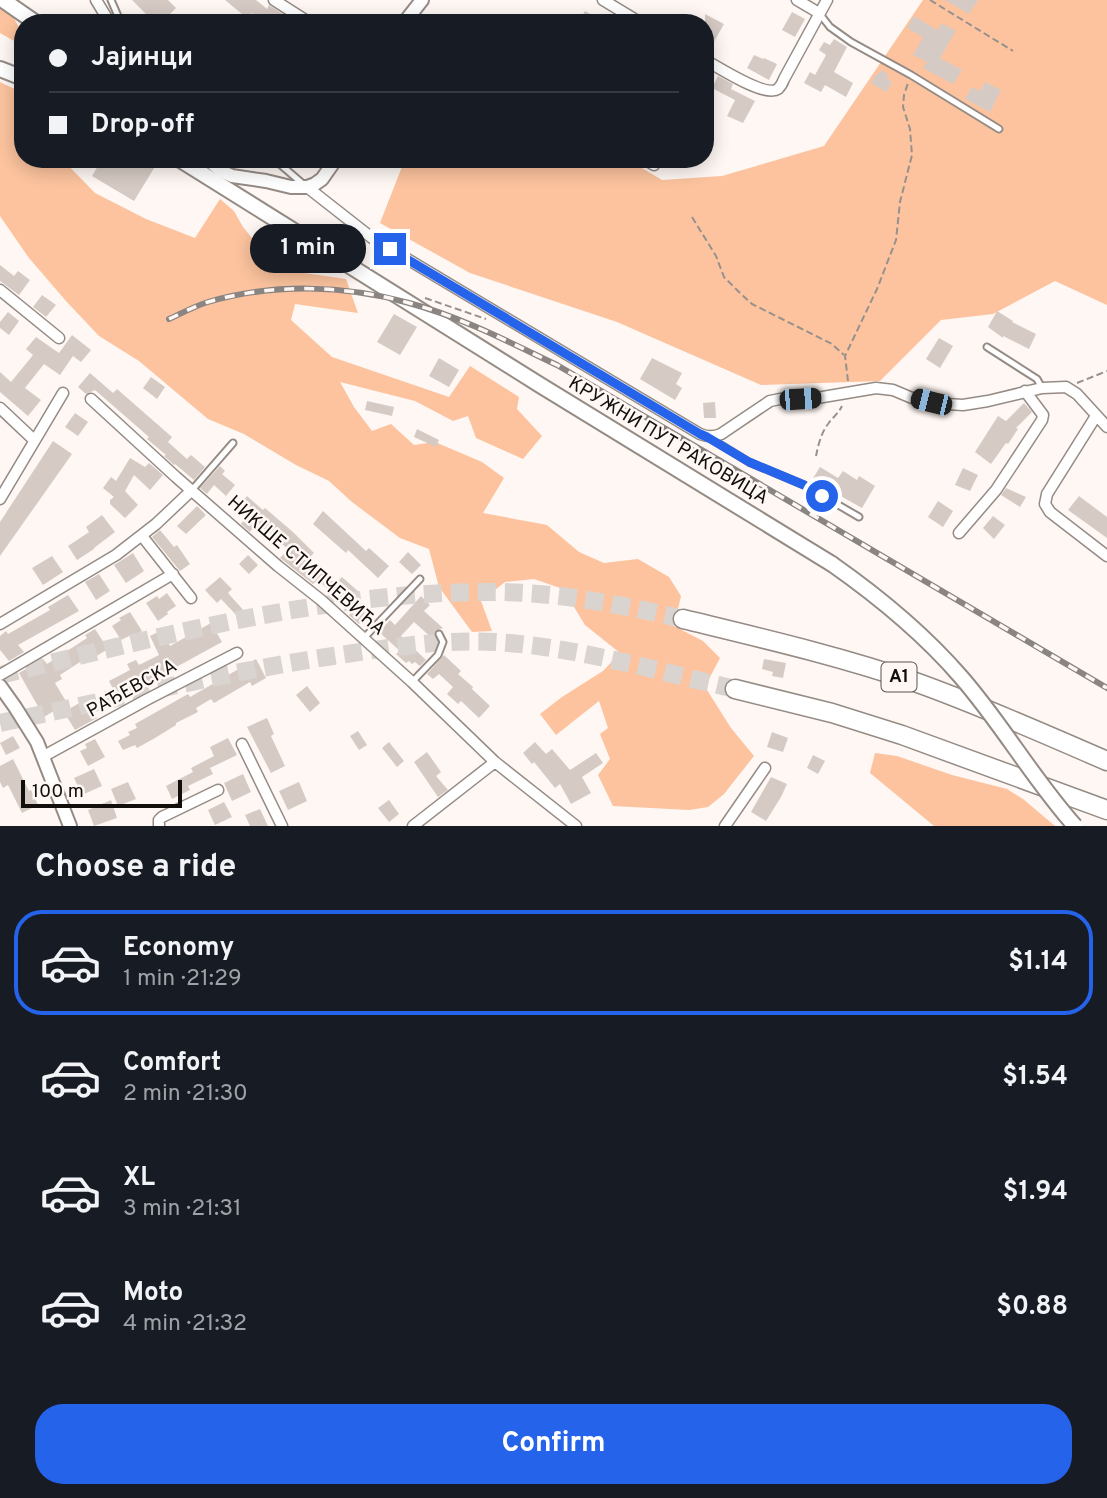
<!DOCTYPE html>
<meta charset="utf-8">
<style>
:root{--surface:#171b24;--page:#20242c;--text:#f1f3f6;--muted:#9ea1a6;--line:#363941;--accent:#2563eb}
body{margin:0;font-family:Overpass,sans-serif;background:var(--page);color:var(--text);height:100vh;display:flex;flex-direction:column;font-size:26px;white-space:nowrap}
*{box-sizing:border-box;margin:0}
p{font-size:23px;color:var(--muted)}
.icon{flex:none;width:38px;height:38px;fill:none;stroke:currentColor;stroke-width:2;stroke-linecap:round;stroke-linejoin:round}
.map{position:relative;height:826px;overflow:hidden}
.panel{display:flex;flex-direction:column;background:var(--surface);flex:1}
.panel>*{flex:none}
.hud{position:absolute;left:14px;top:14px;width:700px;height:154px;border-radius:28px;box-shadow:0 4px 18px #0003;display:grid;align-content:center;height:154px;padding:0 35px;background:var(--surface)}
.scale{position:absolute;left:21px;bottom:18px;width:161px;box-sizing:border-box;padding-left:7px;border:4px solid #110e0c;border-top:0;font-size:19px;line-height:24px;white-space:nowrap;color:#110e0c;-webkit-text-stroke:5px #fef7f3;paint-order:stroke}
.end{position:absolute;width:32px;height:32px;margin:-16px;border:9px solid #2563eb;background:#fff;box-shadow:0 0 0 4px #fff}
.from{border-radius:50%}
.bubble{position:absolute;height:49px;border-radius:24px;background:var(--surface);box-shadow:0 4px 18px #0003;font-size:23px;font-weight:700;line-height:49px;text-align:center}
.car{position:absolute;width:21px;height:42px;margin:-21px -10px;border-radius:9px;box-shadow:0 0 5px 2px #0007;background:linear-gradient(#222 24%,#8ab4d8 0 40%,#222 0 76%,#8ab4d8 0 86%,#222 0)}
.hud b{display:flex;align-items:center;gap:24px;height:66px;font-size:26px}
.hud b+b{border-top:2px solid var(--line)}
.hud i{width:18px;height:18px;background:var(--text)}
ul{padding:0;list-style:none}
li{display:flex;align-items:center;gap:21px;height:105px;margin:0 14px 10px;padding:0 21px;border:4px solid transparent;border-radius:28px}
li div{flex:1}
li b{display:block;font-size:26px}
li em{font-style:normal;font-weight:700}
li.selected{border-color:var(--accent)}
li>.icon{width:63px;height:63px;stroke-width:1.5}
h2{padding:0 35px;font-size:32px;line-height:84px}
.action{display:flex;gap:14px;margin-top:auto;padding:14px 35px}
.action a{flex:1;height:80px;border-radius:28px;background:var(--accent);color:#fff;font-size:28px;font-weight:700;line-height:80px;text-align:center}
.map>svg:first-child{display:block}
</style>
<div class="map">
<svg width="1107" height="826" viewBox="0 0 1107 826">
<rect width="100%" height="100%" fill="#fef7f3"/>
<path fill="#fcc39e" d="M923 0H1107V305L1055 281 993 314 941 320 880 381 761 385 617 322 470 273 380 223 405 159H627L662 180 722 176 824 146Z
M0 4C13 13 23 30 23 46L0 33Z
M0 82 23 93V159H62L95 193 146 219 195 238 220 199 234 211 243 227 277 269 346 279 358 313 295 304 291 320 332 357 449 397 470 366 519 397 517 409 542 436 523 459 476 438 468 416 453 421 415 401 340 382 354 407 372 431 391 424 414 445 435 442 482 462 504 478 483 513 547 525 579 552 604 563 638 559 669 577 681 596 674 626 703 641 720 658 709 679 707 690 731 728 754 756 724 794 708 807 689 810 613 806 598 775 610 759 600 734 608 728 599 701 556 735 540 714 562 697 603 671 620 653 585 625 563 589 534 579 505 582 481 601 492 631 472 632 439 587 429 549 400 538 352 502 329 481 296 465 244 434 208 419 139 361 99 336 66 301 29 258 0 216Z
M875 753 897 756 952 775 1007 789 1023 799 1055 826H934L870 773Z"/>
<path fill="#d6cbc4" d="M132 0H168L176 8 161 23H155Z
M225 0H256L267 9 269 5 286 16 282 23H268L252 13 248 19Z
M945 0H978L969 14Z
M585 11 606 23H578Z
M792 12 805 19 795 37 782 30Z
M705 14 724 24 711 47 705 44Z
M914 16 937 30 942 23 956 31 940 58 962 70 953 84 923 68 927 62 913 55 923 37 907 28Z
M834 39 847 47 834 72 853 83 846 97 825 85 821 92 804 83 810 72 815 75 826 55 819 50 824 42 830 45Z
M754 55 763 59 764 58 777 64 769 80 747 68Z
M881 70 889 75 887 79 892 82 886 92 871 83 877 73 879 74Z
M718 76 733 84 731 89 755 101 743 123 727 116 735 100 712 88Z
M985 82 1001 90 990 112 965 99 972 87 980 91Z
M102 159H146L156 165 134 201 92 176Z
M0 265 14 276 18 271 30 280 19 295 0 281Z
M42 295 56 305 46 317 33 307Z
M997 311 1013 321 1012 322 1036 334 1029 349 1003 336V338L988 327Z
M8 312 19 321 9 335 0 328V322Z
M394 314 417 327 400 355 377 342Z
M72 335 91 350 81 362 73 356 60 375 44 364 25 388 41 400 28 416 0 392V372L11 382 33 355 26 349 36 337 59 353Z
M939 338 953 346 940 368 926 359Z
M439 358 459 370 449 387 429 376Z
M652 358 682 373 676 384 682 388 675 400 640 379Z
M90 373 113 393 117 389 172 437 168 442 187 459 191 455 205 467 194 480 175 464 174 465 164 456 166 455 147 439 149 437 95 390 86 394 78 387Z
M151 377 165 387 157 399 143 388Z
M367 401 394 407 392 416 365 410Z
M715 402 716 418H704L703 403Z
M1024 403 1032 412 1016 428 1018 429 1008 444 1006 443 991 464 975 452 998 416 1006 421Z
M75 413 88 422 78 436 65 427Z
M417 429 439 440 436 447 414 437Z
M53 441 72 454 0 556V522Z
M130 458 145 467 149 463 163 475 150 490 134 475 125 491 138 505 125 518 110 504V500L114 497 103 488 111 477 116 481Z
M220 466 225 471 222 474 235 485 226 496 214 485 207 494 200 488Z
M820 467 838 478 843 471 857 480 859 476 875 486 862 508 812 480Z
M963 468 978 475 970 491 955 485Z
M1006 488 1026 497 1020 507 1001 495Z
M247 496 263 510 265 508 294 533 314 553 308 559 335 584 342 577 359 592 352 600 368 616 359 624 349 615 352 612 318 580 313 584 280 558 288 549 272 536 257 523 250 532 241 524 246 517 236 509Z
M1079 496 1107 517V538L1068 510Z
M938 501 953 511 943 527 928 517Z
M197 506 206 515 186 534 177 526Z
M323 511 366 551 369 548 389 566 378 578 348 550 346 553 313 524Z
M102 515 115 532 94 548V549L77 560 68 546 89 532 86 527Z
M993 516 1005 525 994 539 983 528Z
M160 530 174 547 177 545 190 564 180 571 152 537Z
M408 552 421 565 412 574 399 562Z
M133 553 144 571 126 583 114 565Z
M248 555 258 565 249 574 239 564Z
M52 556 63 572 43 585 32 568Z
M99 574 110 591 96 600 85 582Z
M220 577 232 589 228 593 245 612 239 618 221 599 217 603 205 590Z
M167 593 176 606 167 612 168 614 158 621 146 603 157 596 159 599Z
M68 595 79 611 18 645 24 652 9 661 0 650V636L6 631 8 634 50 610 48 607Z
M421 596 430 605 424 611 443 628 435 631 433 639 414 622 401 636 426 660 420 666 415 662 412 664 409 661 406 663 396 654 400 651 379 632 390 620 395 625Z
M130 612 142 631 132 637 131 635 121 640 112 626 121 620 119 618Z
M211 623 222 642 158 677V679L118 699 109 681 130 670 127 664 136 660 139 665 159 655 150 636 162 630 170 646Z
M95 629 108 649 85 663 83 660 60 675 62 679 55 683 67 703 44 717 19 673 43 659 47 664 87 638 85 635Z
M444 655 461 671 458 674 473 687 472 689 490 706 479 718 461 701 458 704 447 694 453 687 439 674 433 679 427 674Z
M256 659 266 678 252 686 250 682 214 703 211 699 196 708 198 712 176 723V725L155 738 137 748 135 745 123 750 118 741 130 735 128 732 137 728 135 724 188 694 190 697Z
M764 659 786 663 783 678 772 676 773 672 762 669Z
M307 686 320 703 310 712 296 695Z
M86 699 97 718 75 730 64 712Z
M267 718 274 734 271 736 285 766 271 773 247 727Z
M358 731 367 745 359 750 350 736Z
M772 732 788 738 783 752 767 747Z
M13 736 20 748 6 755 0 743Z
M228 738 237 755 210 768 213 774 188 786 190 790 172 799 166 786 193 772 191 768 214 756 210 747Z
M95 739 105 757 88 766 80 751 87 748 85 744Z
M389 742 404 761 397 767 382 748Z
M535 742 546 754 552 749 570 770 596 753 603 763 582 777 591 793 571 804 560 784 555 788 534 762 532 764 523 753Z
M427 752 441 772 436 776 448 790 438 797 414 762Z
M813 755 825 761 818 774 807 768Z
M13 759 29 791 31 790 38 805 22 813 8 785 3 788 0 782V766Z
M94 769 102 786 82 795 74 778Z
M243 774 251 792 232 801 224 783Z
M771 777 787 784 781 797 766 821 751 812Z
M128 782 136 799 118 806 111 789Z
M299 782 307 801 288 810 279 791Z
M111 800 117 818 94 826 88 810Z
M389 800 399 814 389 822 378 808Z
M224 802 232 817 215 825 208 810Z
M260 809 268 826H250L245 815Z"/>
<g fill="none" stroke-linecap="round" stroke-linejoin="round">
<path stroke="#dad4d0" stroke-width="18" stroke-dasharray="18 9" stroke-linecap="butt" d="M0 675C164 636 330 590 500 592 562 593 623 605 683 619
M0 723C111 700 221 673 333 656 387 648 442 639 496 642 577 647 657 671 735 689"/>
<g stroke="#958b85" stroke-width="9">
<path id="service" d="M111 0 121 23
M819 13 830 27 851 42 911 75 999 129
M274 159 303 184
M987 347 1037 379 1042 388
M710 438 749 462 804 485 859 517
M192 490 233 443
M363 639 420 579
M412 682 438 655 443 642 439 634"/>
</g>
<g stroke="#958b85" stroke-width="13">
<path id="minor" d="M96 0 110 23
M274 0 310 23
M603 0 641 23
M797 0 819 13
M705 60C718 67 765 98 778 89 780 87 783 82 784 79L827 0
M644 159 654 165
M307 187 372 238 700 434C708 437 713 437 721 434L770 401 780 399 817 398 876 388 893 390 912 398 931 403 963 405 988 401 1042 388 1066 387 1077 394 1107 427
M0 290 59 338
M91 399 176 477 278 566 321 600 412 682 495 762 576 826
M0 408 34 440
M1096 416 1047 494 1045 504 1050 512 1107 556
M0 499 63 393
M959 533 996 490 1042 420 1043 415 1025 391
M142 536 191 598
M0 624 116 555 156 524 192 490
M0 675 173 574
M242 744 282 826
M44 756 146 700 237 653
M159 826V820L162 817 218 790
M413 826 495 762
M725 826 765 768"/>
</g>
<g stroke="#958b85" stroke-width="16">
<path id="tertiary" d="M404 23 422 0
M207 159 221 171 232 176 266 181 291 187H307L315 184 322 179 336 159
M0 686 15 707 37 742 70 826"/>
</g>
<g stroke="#958b85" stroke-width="18">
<path id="secondary" d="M3 0 36 23
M0 69 23 78
M179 159 540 385 832 564"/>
</g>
<g stroke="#958b85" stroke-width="21">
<path id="motorway" d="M683 619C761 638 839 656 915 682 980 705 1044 734 1107 761
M735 689 832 713 902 735 1107 810"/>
</g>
<path stroke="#96918e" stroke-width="2" stroke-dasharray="7 3.5" stroke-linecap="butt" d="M930 0 1013 51
M692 217 716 256 724 277 739 292 752 304 832 344 844 355
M425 298 486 319
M848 381 845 356 877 289 896 240 900 202 912 155 910 129 903 107 904 95 908 83
M1077 383 1107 371
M816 456C818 446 821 433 828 424 833 417 838 414 842 406"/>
<use href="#service" stroke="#fff" stroke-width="5"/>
<use href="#minor" stroke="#fff" stroke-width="10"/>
<use href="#tertiary" stroke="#fff" stroke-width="12"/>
<use href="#secondary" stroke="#fff" stroke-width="14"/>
<use href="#motorway" stroke="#fff" stroke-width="18"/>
<g stroke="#8a8582" stroke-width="6">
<path id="rail" d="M169 319C182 313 195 306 208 302 273 283 345 285 409 303 461 317 509 342 557 365L1107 688"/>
</g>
<use href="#rail" stroke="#fef7f3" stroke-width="3.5" stroke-dasharray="10" stroke-linecap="butt"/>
<g stroke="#958b85" stroke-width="18" stroke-linecap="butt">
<path id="secondary-bridge" d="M832 564C879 597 923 633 961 677 1002 724 1033 779 1075 826"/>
</g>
<use href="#secondary-bridge" stroke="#fff" stroke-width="14"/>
</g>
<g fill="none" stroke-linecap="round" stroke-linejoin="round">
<path stroke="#2563eb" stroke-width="9" d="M390 249 700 434 707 437 749 462 804 485 822 496"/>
</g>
<g text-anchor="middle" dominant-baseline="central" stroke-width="5" stroke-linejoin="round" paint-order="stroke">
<rect fill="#fef7f3" stroke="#585451" stroke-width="2" x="881.5" y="662.5" width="35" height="29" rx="5"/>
<g font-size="18" font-weight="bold" fill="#110e0c">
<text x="899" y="677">A1</text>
</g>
<g font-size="19" fill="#110e0c" stroke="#fef7f3">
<text transform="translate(668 441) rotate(31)">КРУЖНИ ПУТ РАКОВИЦА</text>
<text transform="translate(306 566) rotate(41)">НИКШЕ СТИПЧЕВИЋА</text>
<text transform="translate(132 689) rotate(-29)">РАЂЕВСКА</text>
</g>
</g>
</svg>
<div class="scale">100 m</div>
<i class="end from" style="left:822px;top:496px"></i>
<i class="end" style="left:390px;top:249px"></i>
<div class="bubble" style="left:250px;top:224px;width:116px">1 min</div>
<i class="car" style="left:800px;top:399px;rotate:86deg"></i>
<i class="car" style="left:931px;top:402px;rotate:284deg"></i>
<div class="hud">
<b><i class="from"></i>Јајинци</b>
<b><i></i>Drop-off</b>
</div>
</div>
<section class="panel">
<h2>Choose a ride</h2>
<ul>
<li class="selected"><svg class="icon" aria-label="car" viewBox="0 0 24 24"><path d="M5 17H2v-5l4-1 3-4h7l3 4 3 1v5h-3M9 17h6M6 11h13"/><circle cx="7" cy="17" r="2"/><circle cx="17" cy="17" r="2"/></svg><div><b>Economy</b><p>1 min · 21:29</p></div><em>$1.14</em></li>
<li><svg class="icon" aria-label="car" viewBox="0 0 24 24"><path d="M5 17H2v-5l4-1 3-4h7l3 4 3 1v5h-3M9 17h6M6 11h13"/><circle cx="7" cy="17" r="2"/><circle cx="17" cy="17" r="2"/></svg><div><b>Comfort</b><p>2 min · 21:30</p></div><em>$1.54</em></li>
<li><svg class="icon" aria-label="car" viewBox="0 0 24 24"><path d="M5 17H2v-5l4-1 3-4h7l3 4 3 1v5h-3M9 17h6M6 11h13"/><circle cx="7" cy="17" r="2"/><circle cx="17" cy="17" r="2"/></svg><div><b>XL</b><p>3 min · 21:31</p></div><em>$1.94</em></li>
<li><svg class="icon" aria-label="car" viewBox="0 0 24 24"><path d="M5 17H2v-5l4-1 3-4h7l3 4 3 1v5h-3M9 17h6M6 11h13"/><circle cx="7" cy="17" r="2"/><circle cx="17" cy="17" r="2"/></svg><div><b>Moto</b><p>4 min · 21:32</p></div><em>$0.88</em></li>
</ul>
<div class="action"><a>Confirm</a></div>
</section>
